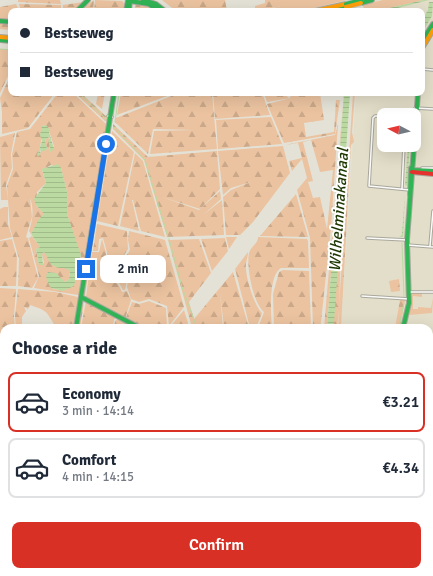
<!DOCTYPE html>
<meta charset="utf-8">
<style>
:root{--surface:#fff;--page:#f2f2f3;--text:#1f2937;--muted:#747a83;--line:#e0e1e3;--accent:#d93025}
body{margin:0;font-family:Signika,sans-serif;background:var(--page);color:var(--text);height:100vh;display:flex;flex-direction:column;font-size:15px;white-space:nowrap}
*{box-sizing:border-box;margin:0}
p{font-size:13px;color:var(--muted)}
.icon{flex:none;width:22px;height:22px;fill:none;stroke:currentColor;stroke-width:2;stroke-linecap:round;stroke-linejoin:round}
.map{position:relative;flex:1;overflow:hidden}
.drawer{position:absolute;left:0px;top:324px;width:433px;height:252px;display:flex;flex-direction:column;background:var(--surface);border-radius:12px 12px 0 0;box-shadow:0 4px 16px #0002}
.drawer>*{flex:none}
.top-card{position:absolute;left:8px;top:8px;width:417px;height:88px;border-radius:8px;box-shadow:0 4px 16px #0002;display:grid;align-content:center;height:88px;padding:0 12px;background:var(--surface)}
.needle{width:26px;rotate:277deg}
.buttons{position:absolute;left:377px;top:108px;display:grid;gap:8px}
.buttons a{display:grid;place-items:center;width:44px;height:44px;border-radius:8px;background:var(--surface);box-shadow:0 4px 16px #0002;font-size:20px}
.end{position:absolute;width:18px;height:18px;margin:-9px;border:5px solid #1a73e8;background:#fff;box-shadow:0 0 0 2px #fff}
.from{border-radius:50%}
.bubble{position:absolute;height:28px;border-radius:8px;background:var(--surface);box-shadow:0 4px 16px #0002;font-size:13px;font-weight:600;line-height:28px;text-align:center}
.top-card b{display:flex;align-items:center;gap:14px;height:38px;font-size:15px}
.top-card b+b{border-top:1px solid var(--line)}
.top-card i{width:10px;height:10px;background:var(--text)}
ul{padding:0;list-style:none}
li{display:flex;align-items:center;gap:12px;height:60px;margin:0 8px 6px;padding:0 4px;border:2px solid var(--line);border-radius:8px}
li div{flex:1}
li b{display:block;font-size:15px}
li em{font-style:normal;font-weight:600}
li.active{border-color:var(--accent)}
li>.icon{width:36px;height:36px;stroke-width:1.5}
h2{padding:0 12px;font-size:18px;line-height:48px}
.action{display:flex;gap:8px;margin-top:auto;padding:8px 12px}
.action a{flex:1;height:46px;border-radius:8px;background:var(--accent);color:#fff;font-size:16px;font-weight:600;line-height:46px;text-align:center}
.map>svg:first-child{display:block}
</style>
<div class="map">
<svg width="433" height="576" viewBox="0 0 433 576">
<defs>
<pattern id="forest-firs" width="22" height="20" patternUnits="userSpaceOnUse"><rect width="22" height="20" fill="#ebc3a0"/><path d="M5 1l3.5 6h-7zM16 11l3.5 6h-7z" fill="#caa889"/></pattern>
<pattern id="water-rules" width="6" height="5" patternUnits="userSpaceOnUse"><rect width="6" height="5" fill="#bbdaa2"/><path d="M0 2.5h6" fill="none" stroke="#a1bb8b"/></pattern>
</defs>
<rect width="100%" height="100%" fill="#e4e2d6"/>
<path fill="#e3dec9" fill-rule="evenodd" d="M366 0H433V356L429 355V328H341L356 93H422V11H365ZM384 115H414V145H384Z
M429 430 433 449V473H429Z"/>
<path fill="#ebc3a0" d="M281 0H347L302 11H260L281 6Z
M383 0H424L376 11H364L363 5Z
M412 293H422V297L413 296V309H418V307L431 308 433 298 432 313 409 315Z
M429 518 433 520V534H429Z"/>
<path fill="url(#forest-firs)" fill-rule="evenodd" d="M18 0H60L61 4 18 2Z
M94 0 93 11H78Z
M95 0 122 1 126 5 125 11H94Z
M162 0H225L227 11H176Z
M265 0H281L282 6 255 11V6L265 3Z
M84 2 75 11H63V5Z
M16 4 19 11H11V21L0 20V7Z
M19 4 61 5V11H21Z
M136 4 147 6 154 11H134Z
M0 22 11 23V30L0 29Z
M0 49H11V70L0 93Z
M11 74V93H55L28 128 2 134V112L0 98Z
M58 93H73L105 123 108 124 76 322 75 328H56C46 310 47 311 30 305L28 309 24 307 26 311 22 317V328H16L15 316 18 289 55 292 78 297V295L34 288 39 276 29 238 32 236 40 247 36 249 39 265 44 263 42 254 44 252C56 265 46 266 67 268L70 271 69 279 65 282C59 278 55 270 47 273L53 289 65 290 72 285 73 286 81 258 67 214V192L61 168 51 165 42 170 46 183 37 192 36 205 44 214 31 234 29 231C33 220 34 208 30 198L32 217 26 237 28 238 38 278 32 288 18 286 19 259 10 228 7 186 13 169 12 154 17 132 30 129ZM43 125 48 128 54 146 50 152 49 137 45 140 47 149 45 150 41 148V152L37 155C43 145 40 135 43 125Z
M75 93H81L109 119V122L105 121Z
M98 93H105L102 109 96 104Z
M121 93H175L117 115Z
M179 93H212L217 149 150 154 154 131 194 130 153 129 148 154 115 122 116 118Z
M213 93H262L270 115 215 119Z
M264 93H283L289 98 294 93H320L324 120 304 123 306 137 334 132 336 100H340L335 134 284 143 267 104 291 98 267 102Z
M344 93 327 328H324Z
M353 93H355L352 132 354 142 351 145 341 328H338L339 311 337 328H333L340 227 342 226 339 306Z
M271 117 282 144 218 149 216 120Z
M111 124 96 221 95 220Z
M113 124 148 157 217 151 220 189 200 209 162 197 199 210 220 191 221 199 203 215 222 200 224 235 167 237 144 160 113 129Z
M338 124 331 228 321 322 320 328H313L310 238 297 190 307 178 302 159 292 171 289 161 302 158 298 143 285 145 335 135ZM311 140 320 172 333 170 327 229 320 197 313 198 308 182 313 181 303 142Z
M112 131 134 152 118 226 97 221Z
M15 133 11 154 12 168 6 185 8 200H1L0 137Z
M283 146 290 173 253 222 240 235H226L223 197 231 190 251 182 231 188 223 195 218 151Z
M135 153 143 161 165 237 141 231 133 200H132L139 231 120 226Z
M296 194 308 237 260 236Z
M4 207H8V224L12 237 0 240V209Z
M94 224 95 225 85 296 83 293Z
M97 224 127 231 128 249 123 257 129 270 125 290H123L119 283 113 280 112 274 107 267V252L103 238 99 239 98 251H93Z
M129 231 165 240 184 307 169 326 167 306 149 299 139 302 131 299 127 287 130 268 125 258 130 250 128 240Z
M237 237 229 249 226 237Z
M258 237 307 239 308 241 309 268H281C268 276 271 314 272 328H258L264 312C253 303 246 266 249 253 251 246 258 244 258 237Z
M225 238 228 251 212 271 201 239Z
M12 239 17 258 16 286H0V241Z
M102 239 106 253V269L110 274 112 281 118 284 122 292 127 291 131 300 125 319 86 297 92 252H99Z
M199 239 211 273 189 302 194 319 233 272 249 328H224L220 292 223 328H190L191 324 168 240Z
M248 252C248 259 245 262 246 268 246 279 255 307 262 313L256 328H250L235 269Z
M283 270 309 271 311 328H274L273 294 279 272Z
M399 279 400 291 391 292 389 281Z
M0 288 16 289 14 316 15 328H4V376L0 373Z
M400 300H405L400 328H395Z
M82 301 84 302 80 328H77Z
M86 301 115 317 112 328H81Z
M149 301 166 308 167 328H142L125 320 132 302 139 304Z
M184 310 188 323 187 328H169Z
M118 319 124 321 137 328H114L115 321Z
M0 375 4 378V431L0 427Z
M0 428 4 435V447L0 449Z
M4 449V466L0 468V452Z
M4 503V519L0 520V505Z
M4 520V547L0 548V522Z
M4 548V572H9L5 576H0V550Z
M15 572H40L47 576H15Z
M44 572H79V576H51Z
M96 572H161V576H105Z
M163 572H248L261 576H162Z
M255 572H295V576H269Z
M326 572H352L356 576H325Z"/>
<path fill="url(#water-rules)" d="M424 0H429L390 10 376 11Z
M429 2H433L432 16 422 33V20L428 10Z
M344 93H350L334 323 333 328H327Z
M46 125 50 130 49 132 54 149 50 152V143L48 141 50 138 49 137 45 140 47 149 43 152 41 148 40 155 37 157 42 141 40 135 42 126Z
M408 145H410L407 186 405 185Z
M58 164 61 168 67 192V214L81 255 74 286 63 291 51 288C48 283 44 277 48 272L56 273 65 282 69 279 70 271C65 266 60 270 54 266 48 263 48 256 44 252L42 254 43 265H39L36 249 40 247 31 234 39 219 44 214 36 205 34 199 46 183 42 169Z
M405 194 403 237H399L402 235Z
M429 539H433V576H394V572H429Z"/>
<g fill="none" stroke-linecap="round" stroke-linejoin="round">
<path stroke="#bbdaa2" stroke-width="1" d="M0 49 11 50
M79 93 108 121
M115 122 119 93
M114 127 145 160 168 237
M169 239 182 287 197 328
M402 243 404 297
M399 328 404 302
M429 428 433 444"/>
<g stroke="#a9a79d" stroke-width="3.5">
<path id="street" d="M422 69 433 70
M415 108 433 109
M108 116 112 117
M384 116H375L373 118 369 186 410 190
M422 168H433
M402 189 404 145
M367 238 407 240
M407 245 433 247
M430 246 433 211
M409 292H433
M362 296 409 299
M43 572 51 576
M319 576 320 572
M375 576V572"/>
</g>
<g stroke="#a9a79d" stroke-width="6">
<path id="fast" d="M143 0 156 4 165 11
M130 1 149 4 159 11
M361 3 372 0
M77 11 88 0
M126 11 128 0
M129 11 130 0
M329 11 346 7
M0 21 11 22
M0 40 11 41
M422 41 433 24
M412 170 433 171
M410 195 411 168
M81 297 140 328
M76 328 114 93
M403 328 409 303 407 240 418 93
M429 361 433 362
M429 366 433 367
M10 576 11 572"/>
</g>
<g stroke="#a9a79d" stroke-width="6">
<path id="slow" d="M315 11 346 4
M0 37 11 38
M422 48 433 30"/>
</g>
<g stroke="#a9a79d" stroke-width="6">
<path id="jam" d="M412 172 433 174
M306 572V576"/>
</g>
<use href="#street" stroke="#fbfbf9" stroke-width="1.5"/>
<use href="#fast" stroke="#30b455" stroke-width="4"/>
<use href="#slow" stroke="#ff9f0a" stroke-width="4"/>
<use href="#jam" stroke="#e5322d" stroke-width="4"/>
<g stroke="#c3c1bc" stroke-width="6" stroke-linecap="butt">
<path id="fast-bridge" d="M346 4 361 0"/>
</g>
<g stroke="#c3c1bc" stroke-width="6" stroke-linecap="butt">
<path id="slow-bridge" d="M346 7 361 3"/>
</g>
<use href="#fast-bridge" stroke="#30b455" stroke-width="4"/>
<use href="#slow-bridge" stroke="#ff9f0a" stroke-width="4"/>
</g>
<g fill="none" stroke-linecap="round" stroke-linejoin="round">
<path stroke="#1a73e8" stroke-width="5" d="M86 269 106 144"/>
</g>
<g text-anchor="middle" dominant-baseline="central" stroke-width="4" stroke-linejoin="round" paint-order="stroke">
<g font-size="16" font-style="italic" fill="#1c3701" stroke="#fff">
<text transform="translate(339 210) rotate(-86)">Wilhelminakanaal</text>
</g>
</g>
</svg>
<div class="buttons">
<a><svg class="needle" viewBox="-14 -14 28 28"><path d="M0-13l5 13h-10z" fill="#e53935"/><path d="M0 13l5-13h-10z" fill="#747a83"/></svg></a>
</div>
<i class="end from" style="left:106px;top:144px"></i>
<i class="end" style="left:86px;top:269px"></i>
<div class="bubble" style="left:100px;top:255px;width:66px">2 min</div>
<div class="top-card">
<b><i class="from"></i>Bestseweg</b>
<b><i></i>Bestseweg</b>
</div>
<section class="drawer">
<h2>Choose a ride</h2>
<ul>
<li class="active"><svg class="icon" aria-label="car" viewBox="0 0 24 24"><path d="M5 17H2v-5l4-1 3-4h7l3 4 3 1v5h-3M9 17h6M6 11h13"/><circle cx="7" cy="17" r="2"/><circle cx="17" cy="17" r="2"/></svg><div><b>Economy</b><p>3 min · 14:14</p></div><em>€3.21</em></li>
<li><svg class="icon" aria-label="car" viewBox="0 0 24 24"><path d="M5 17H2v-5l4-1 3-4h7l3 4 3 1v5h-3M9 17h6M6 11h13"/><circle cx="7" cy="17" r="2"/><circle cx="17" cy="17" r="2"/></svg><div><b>Comfort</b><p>4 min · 14:15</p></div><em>€4.34</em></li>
</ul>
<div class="action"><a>Confirm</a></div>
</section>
</div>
